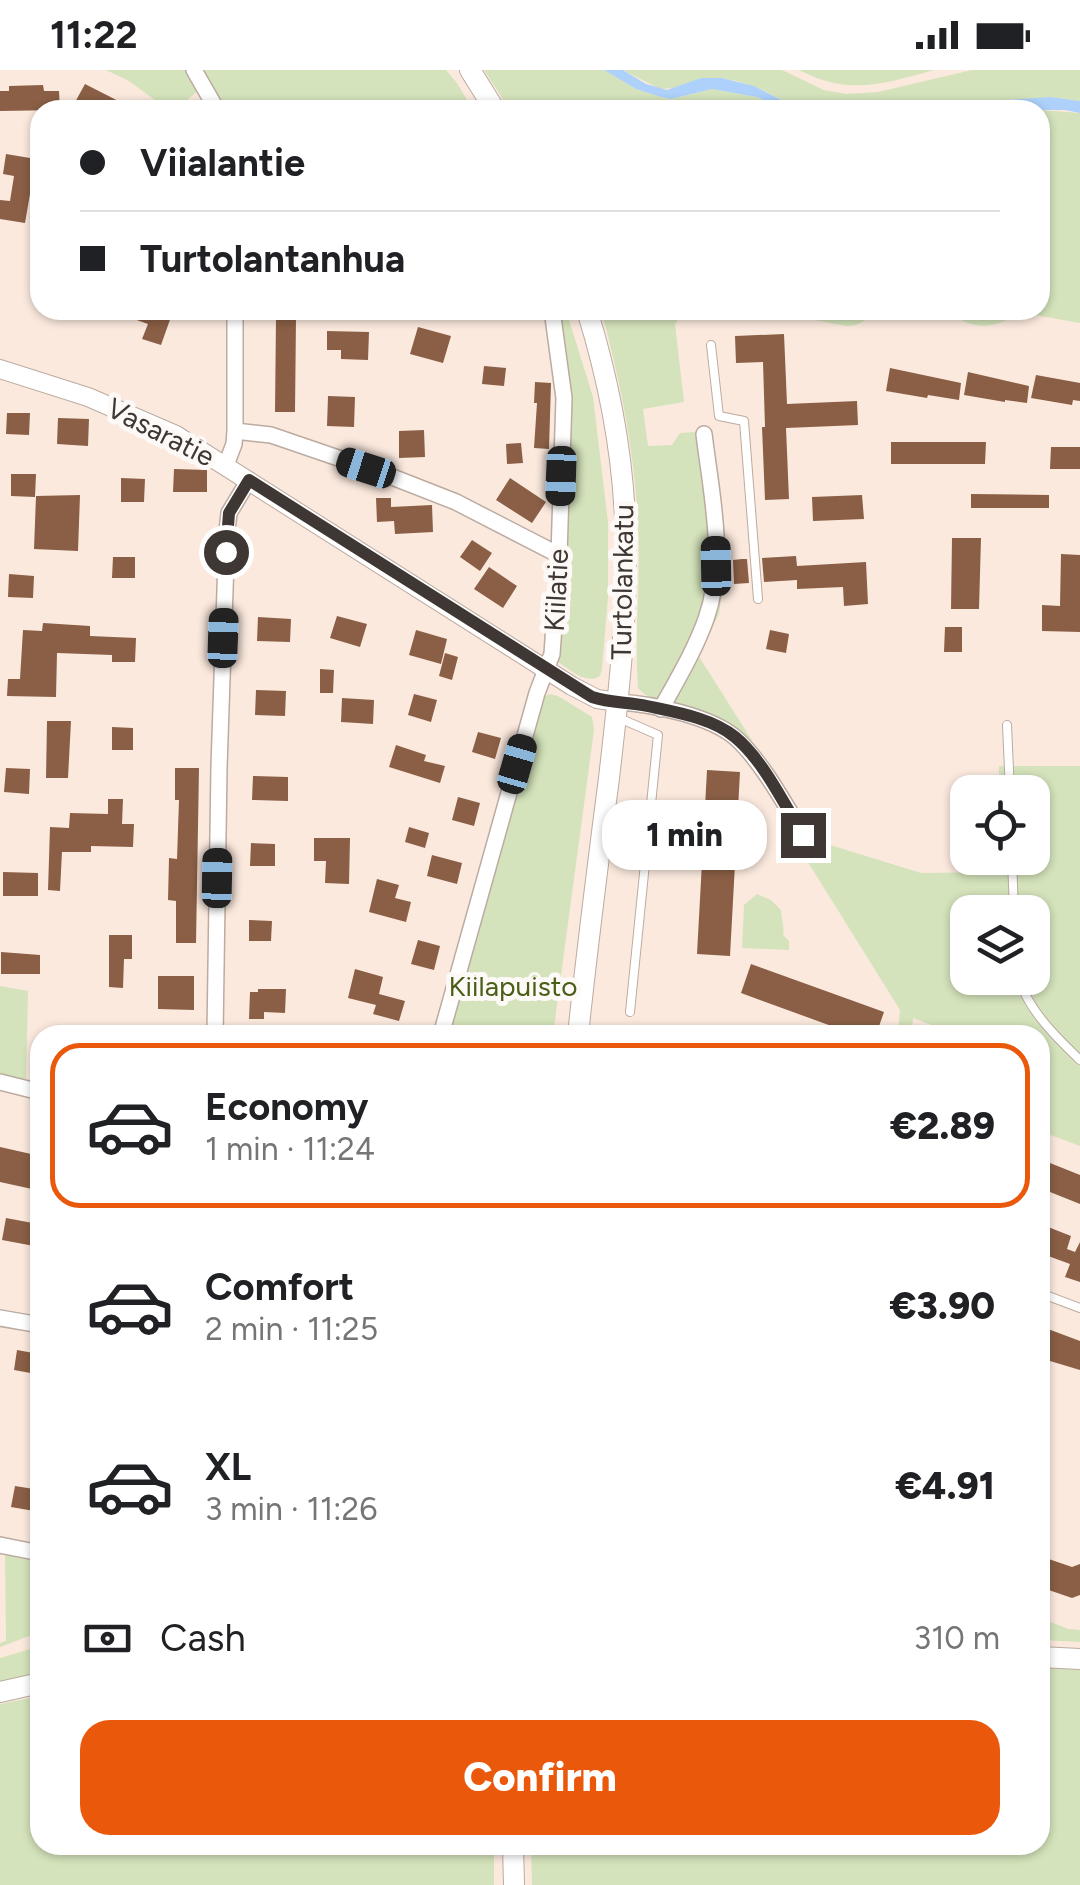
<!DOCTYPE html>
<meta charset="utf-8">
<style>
:root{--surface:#fff;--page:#f2f2f2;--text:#202124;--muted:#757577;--line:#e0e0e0;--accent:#ea580c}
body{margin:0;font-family:Figtree,sans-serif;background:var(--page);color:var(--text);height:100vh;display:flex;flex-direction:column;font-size:38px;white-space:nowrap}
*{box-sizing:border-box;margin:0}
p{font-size:32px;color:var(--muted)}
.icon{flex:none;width:55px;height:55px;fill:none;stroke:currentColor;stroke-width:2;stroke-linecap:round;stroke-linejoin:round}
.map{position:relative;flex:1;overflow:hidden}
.panel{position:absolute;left:30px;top:955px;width:1020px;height:830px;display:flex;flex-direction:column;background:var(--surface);border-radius:30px;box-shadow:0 2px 8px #0004}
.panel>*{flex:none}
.top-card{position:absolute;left:30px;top:30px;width:1020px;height:220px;border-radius:30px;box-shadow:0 2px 8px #0004;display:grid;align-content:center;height:220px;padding:0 50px;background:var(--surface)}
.controls{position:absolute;left:950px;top:705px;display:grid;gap:20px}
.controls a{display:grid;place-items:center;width:100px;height:100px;border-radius:20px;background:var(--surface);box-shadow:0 2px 8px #0004;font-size:50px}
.end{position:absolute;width:45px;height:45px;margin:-22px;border:12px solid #3e3733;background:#fff;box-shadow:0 0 0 5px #fff}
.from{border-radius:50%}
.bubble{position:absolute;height:70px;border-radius:30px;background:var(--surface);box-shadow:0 2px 8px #0004;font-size:32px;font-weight:800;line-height:70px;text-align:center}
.car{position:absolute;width:30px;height:60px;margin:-30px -15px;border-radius:12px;box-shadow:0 0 8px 2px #0007;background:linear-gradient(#222 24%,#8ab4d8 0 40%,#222 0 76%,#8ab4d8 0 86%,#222 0)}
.top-card b{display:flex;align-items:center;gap:35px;height:95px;font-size:38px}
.top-card b+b{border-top:2px solid var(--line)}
.top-card i{width:25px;height:25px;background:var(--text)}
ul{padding:18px 0 0;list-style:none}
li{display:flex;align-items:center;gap:30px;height:165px;margin:0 20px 15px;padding:0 30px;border:5px solid transparent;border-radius:30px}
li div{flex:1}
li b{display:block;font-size:38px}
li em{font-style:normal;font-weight:800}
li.active{border-color:var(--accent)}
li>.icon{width:90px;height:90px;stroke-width:1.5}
.pay{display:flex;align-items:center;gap:25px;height:110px;padding:0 50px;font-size:38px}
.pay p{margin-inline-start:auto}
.primary-button{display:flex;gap:20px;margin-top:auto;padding:20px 50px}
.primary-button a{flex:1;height:115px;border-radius:30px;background:var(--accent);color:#fff;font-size:40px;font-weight:800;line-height:115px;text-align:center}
.status{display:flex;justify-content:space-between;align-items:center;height:70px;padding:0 50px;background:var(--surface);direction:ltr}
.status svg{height:28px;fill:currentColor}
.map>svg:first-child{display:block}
</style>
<div class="status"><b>11:22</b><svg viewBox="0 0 49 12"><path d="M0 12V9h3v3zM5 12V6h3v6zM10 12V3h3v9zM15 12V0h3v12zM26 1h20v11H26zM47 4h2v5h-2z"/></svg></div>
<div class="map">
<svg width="1080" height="1815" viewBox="0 0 1080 1815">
<rect width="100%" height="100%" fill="#fbe9de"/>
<path fill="#d4e3bb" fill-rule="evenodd" d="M106 0H189L200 19 185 32 163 36 129 11Z
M203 0H446L457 13 473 40H223L202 4Z
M484 0H604L636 19 661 27 671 29 712 19 757 27 784 40H510Z
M623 0H782L824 20 846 24 878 22 972 0H1080V31L1051 27 1029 30 1012 29 975 40H801L763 20 737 11 722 8H701L675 18 660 19Z
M799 0H934C884 14 848 26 799 0Z
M1040 40 1080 43V253L1018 242C996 261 968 260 948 240H1040Z
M557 240H566L593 327 608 452V527L602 599 600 606C585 615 571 600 558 592L564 481Z
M601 240H739L679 249 675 254 684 332 643 339 648 376 672 375 680 363 711 361 724 510 719 544 698 585 753 672C743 664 732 653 720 648 695 636 657 640 638 618 634 564 641 509 638 455 635 383 620 309 601 240Z
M760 240H872C866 252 859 256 846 256Z
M549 624 558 626 592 647 594 660 553 965H450L543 628Z
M999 696H1080V1076L1040 1061V965H958L913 948 912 965H898L900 940 806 789 817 771 921 803 1001 802V788H1032V722H999ZM968 842H1032V908H968Z
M757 824 771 830 781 840C781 848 785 858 783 865L789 871V880L742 878 744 835Z
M0 916 28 921 26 1011 0 1003Z
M5 1485 40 1492V1562L0 1577V1573L6 1571Z
M1040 1548 1069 1559 1080 1560V1572L1040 1570Z
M40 1576V1606L0 1615V1588Z
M1040 1597 1080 1600V1815H532L531 1775H1040Z
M40 1626V1775H494V1815H0V1634Z"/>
<path fill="#add1fa" d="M604 0H623L646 14 667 20 701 8H722L754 16 801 40H784L757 27 712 19 671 29 661 27 636 19Z
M1051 27 1080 31V43L1065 40H975L1005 30Z"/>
<path fill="#8a5f45" d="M85 14 136 40H86L74 34Z
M43 15 44 21H59L60 40 0 41V21H9V16Z
M6 84 36 89 25 153 0 149V130L10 131 14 106 3 104Z
M115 240H162L172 244 161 275 142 269 148 254 114 242Z
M276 247 296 248 295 342H275Z
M418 257 451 266 443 293 410 284Z
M327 261 369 262 368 290 341 289V280H327Z
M784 264 787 334 857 331 858 355 786 358 789 429 765 430 762 357H765L763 292 736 293 735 266Z
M484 296 506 298 504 316 482 314Z
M890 298 961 313 959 330 928 325 927 328 886 321Z
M968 302 1029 316 1027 333 1005 330V332L964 325Z
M1036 305 1080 313V331L1073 330 1072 335 1031 328Z
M535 312 551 313 549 379 534 378 537 333H534Z
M328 326 355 327 354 357 327 356Z
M7 343H30L29 365 6 364Z
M58 348 89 349 88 376 57 374Z
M424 360 425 387 399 388V361Z
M891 372H986L985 394H891Z
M521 373 523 393 507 394 506 374Z
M1051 377H1080V399H1050Z
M174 399 207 400V422H173Z
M11 404H36L35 427 11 426Z
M121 408 145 409 144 432H121Z
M510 408 546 432 532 453 496 430Z
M971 424 1049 425V438H971Z
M80 425 78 481 34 479 36 426Z
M862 425 864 449 813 451 812 427Z
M376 428H391V437L432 435 433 462 395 464 394 451 377 452Z
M952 468H981L979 539H951Z
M472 470 492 483 480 501 460 487Z
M1061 484 1080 485V562L1042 561V535L1060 536Z
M796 486 797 496 866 492 868 534 844 536 843 517 797 519V510L764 512 762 488Z
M113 487H135V508H112Z
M742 489H747L749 513 734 514 733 490Z
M489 497 517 516 503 538 474 519Z
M9 504 34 506 33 528 8 527Z
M337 546 367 554 360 577 330 568Z
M258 547 291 549 290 572 257 571Z
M43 553 90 556V566L136 568 135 592H112V585L57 583 56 627 7 626 8 609H20L23 560 42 561Z
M945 557H962V582H944Z
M416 560 447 569 441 594 409 585Z
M770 560 789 564 786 583 766 579Z
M445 583 458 587 452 610 439 606Z
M320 599 334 600 333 623H320Z
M256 620 286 621 285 646 255 645Z
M414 624 437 630 431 652 408 645Z
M342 628 374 630 373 654 341 652Z
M47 651H71L68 708H46Z
M112 657 133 658V680H112Z
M478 662 501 668 495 689 472 682Z
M396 675 426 685 424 691 445 696 440 713 389 697Z
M6 698 30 699 29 724 4 722Z
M175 698H199L196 873H176V831L168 830 169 788 177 789 179 730H175Z
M707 700 740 702 730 886 697 884Z
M253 706 288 707V731L252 730Z
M458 727 480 733 474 756 452 750Z
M108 729H123L122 754H134L133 777 91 776V782H62L60 821 48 820 50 757 69 758 70 743 108 744Z
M409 757 429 763 425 778 405 772Z
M314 768H350L349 814 325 813 326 791H314Z
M251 773 275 774V796H250Z
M432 785 462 793 457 814 427 806Z
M3 802 38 803V826H3Z
M377 809 399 815 395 828 411 832 406 852 369 842Z
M249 850 272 851 271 871H249Z
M109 865H132V889H124L123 918 109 917Z
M418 870 440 876 434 900 411 894Z
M1 882 40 885V904H1Z
M751 894 884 942 876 965H856L741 923Z
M355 899 383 907 379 924 405 931 399 951 373 944 376 935 348 928Z
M158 906H194V940L158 939Z
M258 919H286L285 943 264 942V949H249L250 922H258Z
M0 1077 40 1086 32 1119 0 1112Z
M1040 1089 1080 1105V1134L1040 1118Z
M6 1148 38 1154 34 1176 2 1170Z
M1043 1155 1071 1166 1067 1179 1075 1182 1080 1172V1212L1065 1207 1070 1194 1040 1183V1164Z
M1040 1256 1080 1271V1300L1040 1288Z
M17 1280 39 1284 36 1304 14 1300Z
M15 1416 40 1420V1442L11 1437Z
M1040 1486 1072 1497 1080 1494V1525L1072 1528 1040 1517Z"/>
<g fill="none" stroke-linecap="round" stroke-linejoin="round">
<g stroke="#bcaba1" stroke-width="10">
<path id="service" d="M711 275 719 346 744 351 758 529
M619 648 658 665 630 942
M1007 655 1010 722
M1012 788 1014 842
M1019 908C1028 940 1057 968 1080 990
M1040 1223 1080 1238"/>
</g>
<g stroke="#bcaba1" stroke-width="18">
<path id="minor" d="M194 0 217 40
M235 361 271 365 382 403 456 432 559 485
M226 395 234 374 235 361V240
M618 632C652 634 712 646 737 669 766 696 791 746 813 780
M661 639C677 610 695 580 706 549 727 490 711 423 704 364
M215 965 219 697 227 461 229 443 249 410
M441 965 537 623 552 584 559 485 564 328 552 240
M0 1012 40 1022
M0 1248 40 1255
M0 1475 40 1483"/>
</g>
<g stroke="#bcaba1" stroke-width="20">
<path id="tertiary" d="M0 299 88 327 176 365 572 616 597 629 618 632"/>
</g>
<g stroke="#bcaba1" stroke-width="22">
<path id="secondary" d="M470 0 495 40
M578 965C587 879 598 793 609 708 619 622 629 536 625 449 622 378 608 308 587 240
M1040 1587 1080 1589
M0 1622 40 1613
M513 1775 514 1815"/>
</g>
<use href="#service" stroke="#fff" stroke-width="8"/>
<use href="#minor" stroke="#fff" stroke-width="15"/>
<use href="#tertiary" stroke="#fff" stroke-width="18"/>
<use href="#secondary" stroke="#fff" stroke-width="20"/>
</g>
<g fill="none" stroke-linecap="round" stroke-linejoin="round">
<path stroke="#3e3733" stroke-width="12" d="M226 482 229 443 249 410 592 627C610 633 628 632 647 636 675 642 712 648 735 667 763 690 784 734 803 765"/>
</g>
<g text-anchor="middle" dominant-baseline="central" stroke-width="10" stroke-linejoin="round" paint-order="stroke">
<g font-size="28" fill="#3e3733" stroke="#fdf9f7">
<text transform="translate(161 362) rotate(27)">Vasaratie</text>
<text transform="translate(622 512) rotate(-89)">Turtolankatu</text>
<text transform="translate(556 520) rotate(-87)">Kiilatie</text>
</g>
<g font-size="28" fill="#495e17" stroke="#fdf9f7">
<text x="513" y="916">Kiilapuisto</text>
</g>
</g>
</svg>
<div class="controls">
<a><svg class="icon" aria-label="locate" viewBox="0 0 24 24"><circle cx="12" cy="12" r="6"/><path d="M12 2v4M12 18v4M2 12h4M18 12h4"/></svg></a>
<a><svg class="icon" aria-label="layers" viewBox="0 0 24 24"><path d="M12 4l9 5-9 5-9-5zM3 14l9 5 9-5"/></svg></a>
</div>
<i class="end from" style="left:226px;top:482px"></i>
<i class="end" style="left:803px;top:765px"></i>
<div class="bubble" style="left:602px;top:730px;width:165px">1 min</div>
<i class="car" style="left:366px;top:398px;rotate:288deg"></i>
<i class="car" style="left:561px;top:406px;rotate:182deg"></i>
<i class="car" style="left:716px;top:496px;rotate:359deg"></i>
<i class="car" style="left:223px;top:568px;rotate:2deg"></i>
<i class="car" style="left:517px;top:694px;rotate:16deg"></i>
<i class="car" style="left:217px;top:808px;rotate:1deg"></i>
<div class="top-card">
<b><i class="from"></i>Viialantie</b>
<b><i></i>Turtolantanhua</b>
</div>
<section class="panel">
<ul>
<li class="active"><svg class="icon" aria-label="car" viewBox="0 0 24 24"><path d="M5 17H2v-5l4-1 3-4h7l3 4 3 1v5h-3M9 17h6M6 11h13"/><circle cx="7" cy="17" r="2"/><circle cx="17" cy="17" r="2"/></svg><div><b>Economy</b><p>1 min · 11:24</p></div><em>€2.89</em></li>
<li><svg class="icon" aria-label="car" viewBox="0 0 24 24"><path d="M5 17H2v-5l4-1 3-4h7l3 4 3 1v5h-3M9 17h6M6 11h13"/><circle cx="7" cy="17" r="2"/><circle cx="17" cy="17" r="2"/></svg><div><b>Comfort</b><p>2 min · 11:25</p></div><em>€3.90</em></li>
<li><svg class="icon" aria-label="car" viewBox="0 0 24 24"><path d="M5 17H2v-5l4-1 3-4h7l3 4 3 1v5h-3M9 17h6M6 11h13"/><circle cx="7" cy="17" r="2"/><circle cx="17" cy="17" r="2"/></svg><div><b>XL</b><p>3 min · 11:26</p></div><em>€4.91</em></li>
</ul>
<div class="pay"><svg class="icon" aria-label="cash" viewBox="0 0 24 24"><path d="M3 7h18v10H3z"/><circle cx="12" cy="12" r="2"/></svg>Cash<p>310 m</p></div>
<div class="primary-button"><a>Confirm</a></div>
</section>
</div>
